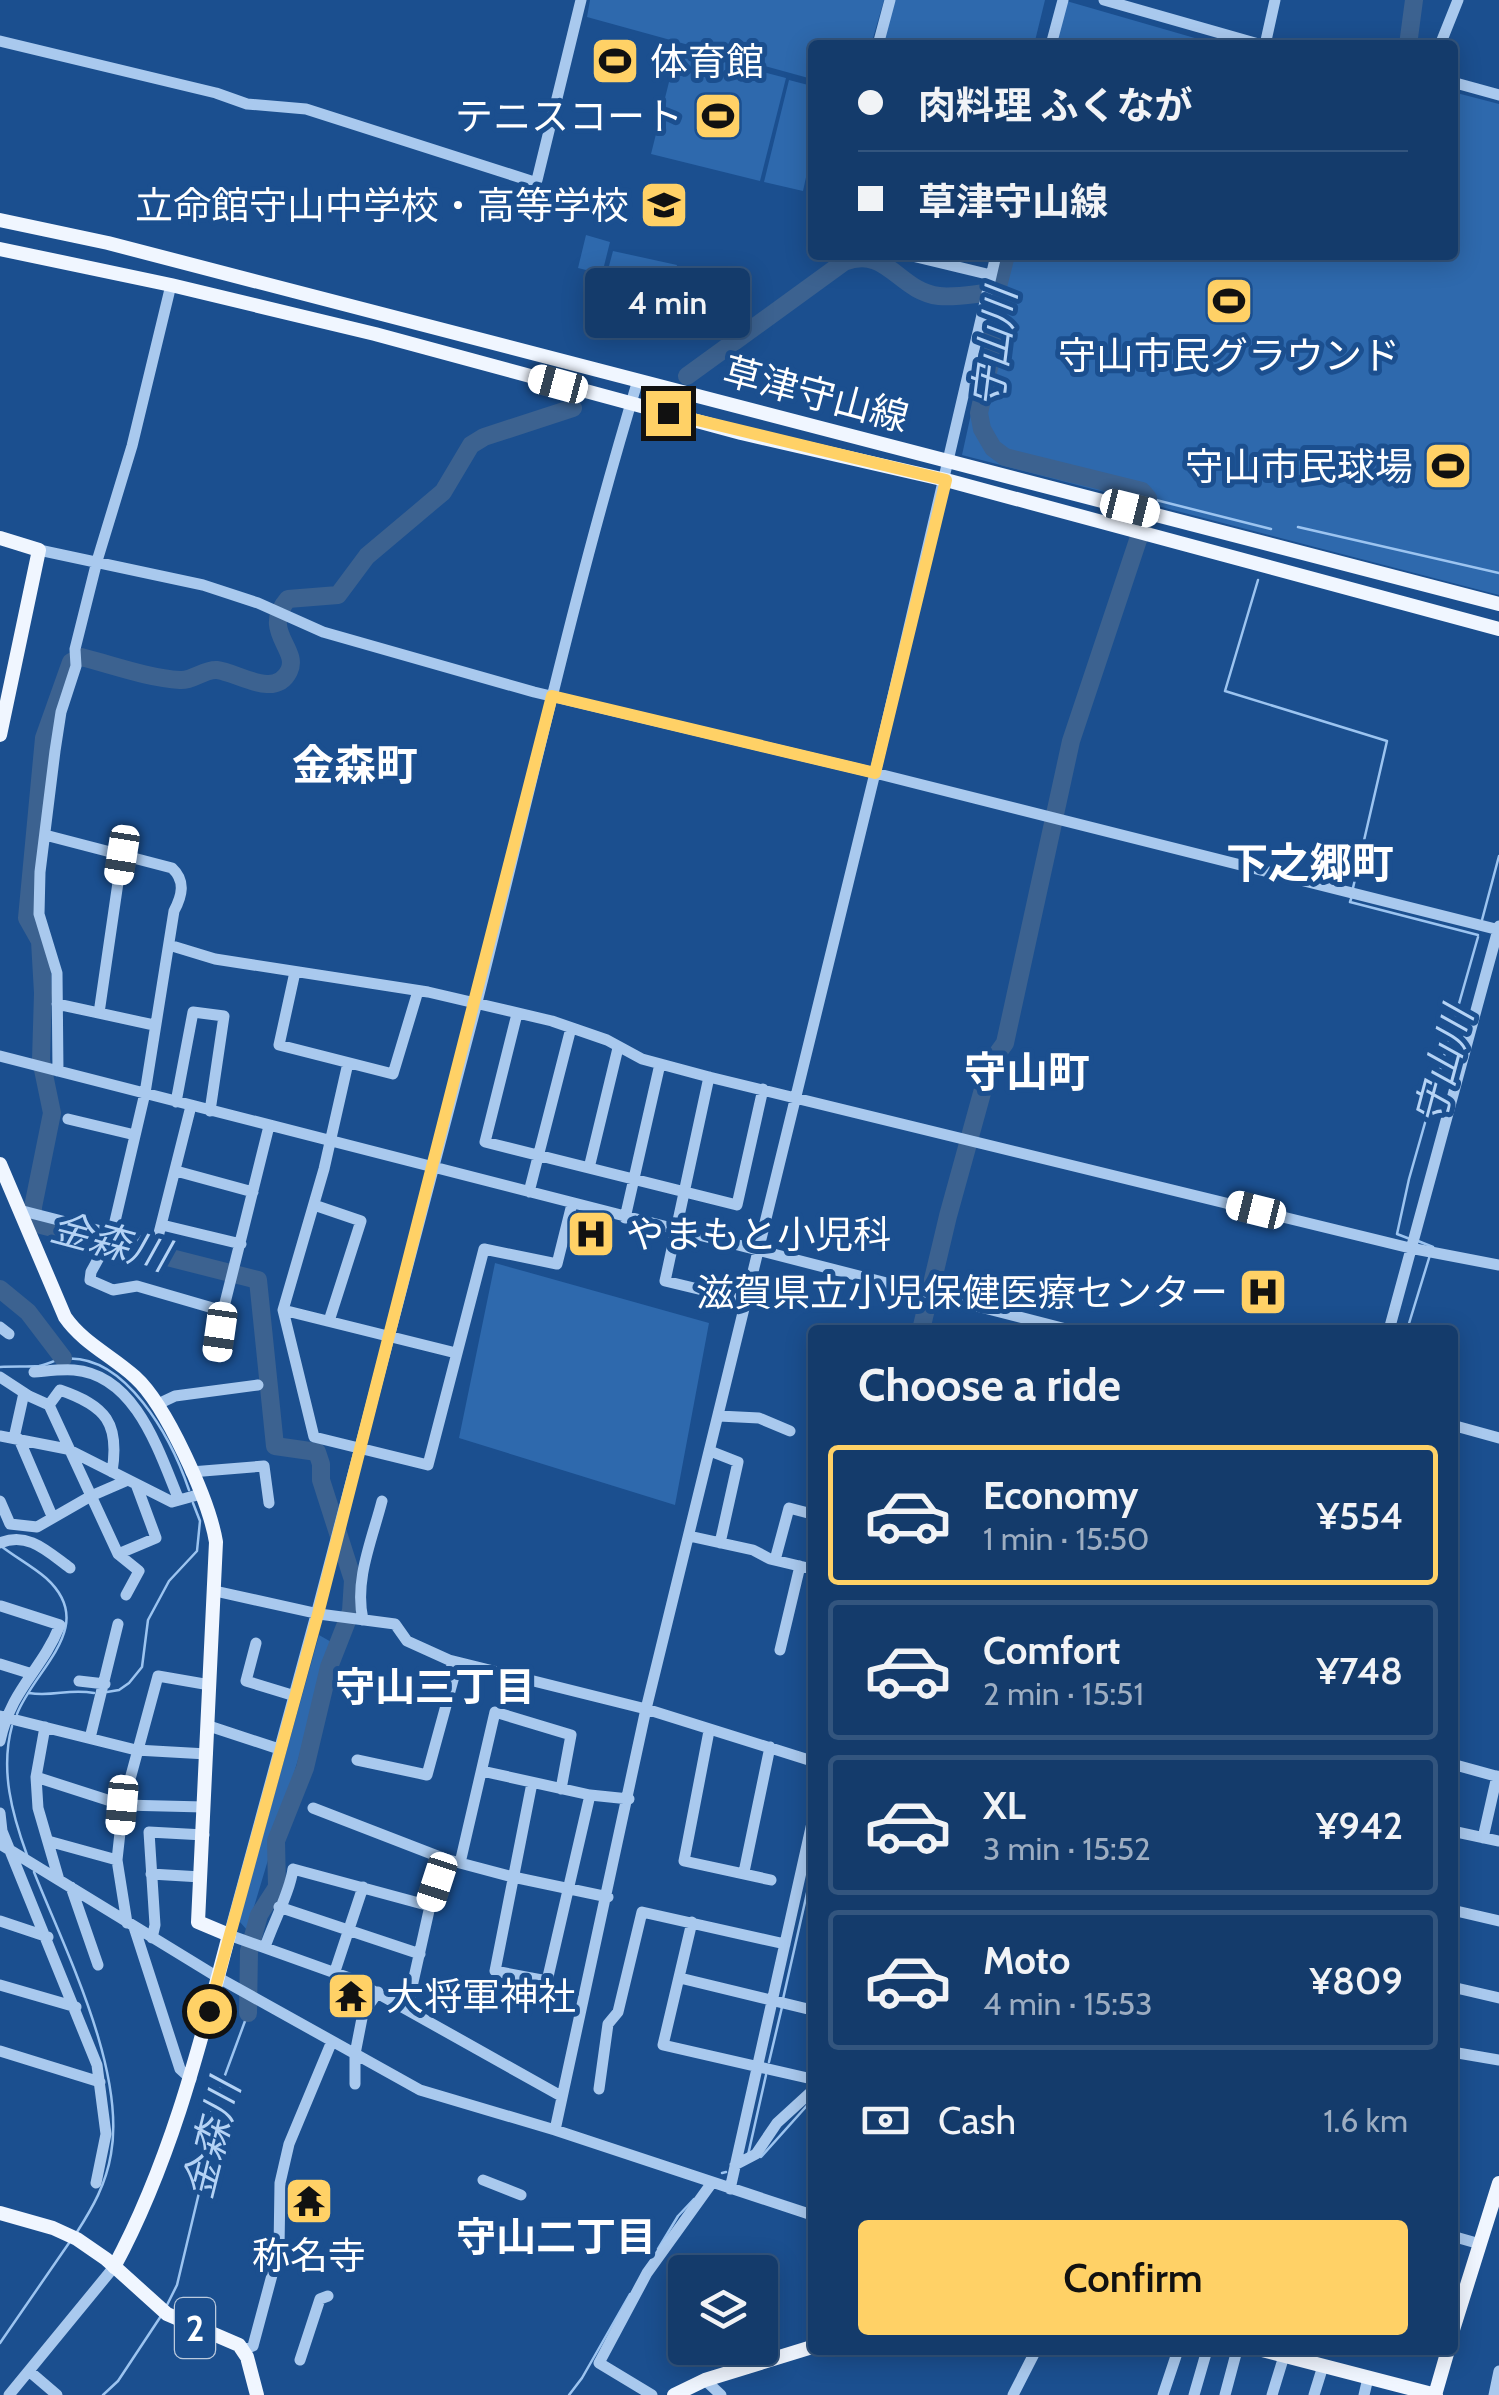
<!DOCTYPE html>
<meta charset="utf-8">
<style>
:root{--surface:#143b6b;--page:#214673;--text:#f1f3f6;--muted:#9dadc1;--line:#33557e;--accent:#ffd166}
body{margin:0;font-family:Cabin,"Noto Sans JP",sans-serif;background:var(--page);color:var(--text);height:100vh;display:flex;flex-direction:column;font-size:38px;white-space:nowrap}
*{box-sizing:border-box;margin:0}
p{font-size:32px;color:var(--muted)}
.icon{flex:none;width:55px;height:55px;fill:none;stroke:currentColor;stroke-width:2;stroke-linecap:round;stroke-linejoin:round}
.map{position:relative;flex:1;overflow:hidden}
.side{position:absolute;left:808px;top:1325px;width:650px;height:1030px;display:flex;flex-direction:column;background:var(--surface);border-radius:10px;box-shadow:0 5px 25px #0003,0 0 0 2px var(--line)}
.side>*{flex:none}
.top-card{position:absolute;left:808px;top:40px;width:650px;height:220px;border-radius:10px;box-shadow:0 5px 25px #0003,0 0 0 2px var(--line);display:grid;align-content:center;height:220px;padding:0 50px;background:var(--surface)}
.buttons{position:absolute;left:668px;top:2255px;display:grid;gap:20px}
.buttons a{display:grid;place-items:center;width:110px;height:110px;border-radius:10px;background:var(--surface);box-shadow:0 5px 25px #0003,0 0 0 2px var(--line);font-size:50px}
.end{position:absolute;width:45px;height:45px;margin:-22px;border:12px solid #ffd166;background:#111;box-shadow:0 0 0 5px #111}
.from{border-radius:50%}
.bubble{position:absolute;height:70px;border-radius:10px;background:var(--surface);box-shadow:0 5px 25px #0003,0 0 0 2px var(--line);font-size:32px;font-weight:600;line-height:70px;text-align:center}
.car{position:absolute;width:30px;height:60px;margin:-30px -15px;border-radius:12px;box-shadow:0 0 8px 2px #0007;background:linear-gradient(#fff 24%,#345 0 40%,#fff 0 76%,#345 0 86%,#fff 0)}
.top-card b{display:flex;align-items:center;gap:35px;height:95px;font-size:38px}
.top-card b+b{border-top:2px solid var(--line)}
.top-card i{width:25px;height:25px;background:var(--text)}
ul{padding:0;list-style:none}
li{display:flex;align-items:center;gap:30px;height:140px;margin:0 20px 15px;padding:0 30px;border:5px solid var(--line);border-radius:10px}
li div{flex:1}
li b{display:block;font-size:38px}
li em{font-style:normal;font-weight:600}
li.active{border-color:var(--accent)}
li>.icon{width:90px;height:90px;stroke-width:1.5}
h2{padding:0 50px;font-size:45px;line-height:120px}
.pay{display:flex;align-items:center;gap:25px;height:110px;padding:0 50px;font-size:38px}
.pay p{margin-inline-start:auto}
.button{display:flex;gap:20px;margin-top:auto;padding:20px 50px}
.button a{flex:1;height:115px;border-radius:10px;background:var(--accent);color:#111;font-size:40px;font-weight:600;line-height:115px;text-align:center}
.map>svg:first-child{display:block}
</style>
<div class="map">
<svg width="1499" height="2395" viewBox="0 0 1499 2395">
<rect width="100%" height="100%" fill="#1b4f8f"/>
<path fill="#2e69ad" d="M590 0H884L871 45H812V79L587 17Z
M895 0H1045L1034 45H883Z
M1063 0 1219 45H1053Z
M677 50 786 78 760 181 651 154Z
M789 80 812 86V150L803 191 764 182Z
M1453 92 1499 104V595L962 455 1006 255H1452Z
M586 235 610 242 602 274 578 268Z
M613 251 677 265 669 298 605 281Z
M495 1263 709 1323 675 1505 459 1438Z
M319 1635 333 1643 247 1930 239 1921Z"/>
<g fill="none" stroke-linecap="round" stroke-linejoin="round">
<path stroke="#9cc4f0" stroke-width="2.5" d="M1148 498 1271 529
M1298 527 1499 573
M1258 580 1225 691 1387 741 1353 888
M1352 896 1350 902 1478 935
M1482 920 1499 856
M1410 1239 1397 1234 1409 1179 1478 937
M1418 1241 1433 1247
M1407 1330 1430 1255
M0 1367C13 1366 27 1367 39 1366 47 1365 54 1360 62 1359 126 1351 172 1440 189 1490
M1 1546C15 1557 32 1566 46 1578 99 1626 35 1668 17 1714
M107 1692 119 1690 129 1683 142 1667 148 1620 169 1581 197 1551 200 1521 193 1503
M29 1693C54 1697 69 1688 94 1693
M12 1726C0 1770 12 1814 27 1855
M34 1872C65 1950 126 2070 111 2154 106 2184 93 2207 77 2232
M783 1999 812 1871
M769 2062 782 2007
M748 2155 766 2075
M761 2157 812 2100
M722 2173 726 2172
M658 2249 678 2216 694 2199
M166 2307 177 2285 203 2176 208 2121 248 2013
M0 2343 69 2243
M103 2395 118 2381 161 2316
M569 2395 582 2378 630 2294"/>
<path stroke="#3c6290" stroke-width="18" d="M1408 45 1414 0
M687 376 844 262C887 245 898 291 939 296 957 298 978 293 996 292
M0 1289 28 1312 63 1358
M921 1330 948 1216 990 1064 1005 1043 1071 741 1144 522 1148 498 1142 491 1005 457 993 448 982 429 979 413 994 345 991 314 1006 255
M248 2013 249 1951 259 1915 277 1887 276 1841 305 1768 329 1667 351 1611 353 1580 321 1480V1464L317 1452 275 1446 258 1280 33 1223V1207L52 1113 41 1060 43 993 40 941 27 918 44 738 71 662 81 657C113 665 148 678 180 680 193 681 204 669 217 670 237 672 275 700 289 671 300 649 260 631 288 599L338 595 367 556 443 492 471 445 484 437 573 408"/>
<path stroke="#a9c9ee" stroke-width="11" d="M1104 0 1262 45
M0 41 216 93 247 104 306 109 531 181 537 180 581 0
M878 45 890 0
M1051 45 1063 0
M1265 45 1275 0
M1440 45 1458 0
M1452 82 1499 95
M908 255 991 275
M39 550 203 585 258 603 323 632 534 692 875 773 1499 930
M45 835 172 868C186 881 182 896 174 911L145 1093 112 1234 91 1272 90 1280 113 1290 137 1286 223 1311
M169 945 215 959 428 992 552 1021 607 1040 642 1059 709 1077 1410 1248 1499 1265
M295 972 279 1045 393 1074 418 991
M57 1004 154 1025
M99 1013 122 855
M517 1014 485 1142 737 1205 763 1089
M0 1056 1070 1330
M348 1063 324 1169 283 1310 314 1437 428 1465 484 1249 557 1264 572 1204
M58 1071 57 973 39 914 40 872 55 751 61 712 76 666 75 649 97 561 132 446 171 285
M709 1077 665 1281 748 1301
M176 1102 193 1012 224 1016 210 1111
M68 1119 135 1135
M589 1168 618 1048
M176 1171 253 1192
M529 1192 571 1028
M314 1205 361 1221 329 1321
M19 1210 156 1245 191 1106
M625 1218 660 1064
M162 1225 241 1244
M283 1310 456 1353
M0 1327 9 1334
M1389 1330 1499 926
M216 1352 223 1311 269 1126
M34 1372C47 1371 61 1369 74 1370 136 1375 159 1452 179 1500
M0 1377 29 1396 49 1405 118 1554 139 1571 126 1595
M158 1404 175 1396 258 1385
M49 1405 60 1390C106 1406 120 1423 112 1472
M719 1416 759 1418 790 1431
M1452 1425 1499 1438
M0 1436 67 1449 172 1502 201 1494
M14 1438 24 1393
M19 1439 52 1516
M710 1451 738 1462 720 1543
M191 1472 264 1466 269 1503
M0 1501 10 1524 37 1527 91 1496 128 1480
M689 1536 753 1550 770 1559 812 1569
M0 1543C28 1531 48 1552 70 1568
M118 1554 156 1538 136 1484
M775 1560 789 1508 812 1514
M215 1591 319 1614 395 1624 407 1641 449 1660 646 1709 812 1761
M363 1620C354 1580 372 1540 382 1501
M256 1643 246 1681 295 1696
M780 1650 800 1566
M0 1664 29 1673
M79 1681 105 1684
M0 1716 136 1750 207 1754
M209 1726 279 1749
M45 1727 36 1777 38 1808 59 1880
M709 1731 684 1861 771 1880
M90 1738 118 1624
M0 1741C12 1687 41 1672 60 1625L1 1606
M357 1760 427 1775 456 1669 449 1660
M1452 1764 1499 1777
M482 1771 590 1795 629 1799
M36 1777 123 1805 204 1807
M532 1783 495 1971 547 1981 590 1795
M313 1808 445 1859 513 1877 608 1897
M0 1813 2 1831 97 2065 106 2134 96 2183
M1452 1831 1499 1841
M1483 1838 1497 1776
M48 1841 117 1860
M0 1844 219 1978 420 2090 555 2130 812 2215
M460 1863 495 1712 571 1735 561 1789
M744 1872 770 1747
M151 1874 201 1877
M71 1887 98 1965
M279 1907 420 1954
M1452 1910 1499 1921
M0 1921 48 1937
M692 1922 663 2045 812 2079
M127 1923 117 1860 123 1805 158 1676 210 1685
M134 1927 180 2069 191 2079
M152 1938 155 1925 149 1832 204 1835
M265 1947C273 1923 290 1892 293 1869L430 1906
M334 1974 363 1887
M680 1978 812 2010
M0 1985 76 2007
M1452 1987 1499 1998
M407 2009 430 1906 445 1859
M0 2051 100 2082
M1452 2052 1499 2060
M355 2084V2054L363 2013 378 1992
M599 2089 608 2024 618 2012 642 1912 785 1944
M561 2096 352 1979 229 1935C314 1626 396 1317 476 1006 529 797 575 586 638 380
M555 2130 646 1709 875 773 996 255
M735 2165 756 2154 777 2123 812 2091
M483 2180 521 2195
M730 2189 812 1823
M1452 2236 1480 2244
M243 2350 253 2346 279 2249 280 2183 289 2144 332 2041
M300 2360 320 2299 328 2296
M29 2371 57 2395
M705 2380 721 2395
M9 2395 114 2267
M652 2395 599 2363 647 2273 711 2184
M1013 2395 1036 2350
M1163 2395 1178 2350
M1194 2395 1207 2350
M1225 2395 1237 2350
M1272 2395 1284 2356
M1314 2395 1323 2366
M1364 2395 1368 2378
M1494 2395 1499 2371"/>
<path stroke="#f0f6ff" stroke-width="14" d="M0 220 108 243 1499 604
M0 249 171 285 375 334 741 433 946 480 1499 629
M0 538 39 550 0 735
M0 1164 65 1317C83 1343 112 1356 135 1377 166 1405 209 1500 216 1542L198 1922 229 1935C199 2049 170 2163 114 2267
M0 2213 53 2228 77 2239 106 2259 167 2314 239 2345 247 2357 257 2395
M1452 2333 1499 2183
M1262 2350 1436 2395
M674 2395 705 2380 812 2347
M1435 2395 1448 2350"/>
</g>
<g fill="none" stroke-linecap="round" stroke-linejoin="round">
<path stroke="#ffd166" stroke-width="12" d="M209 2011 318 1614 552 696 875 773 946 480 668 413"/>
</g>
<defs>
<g id="stadium-square" transform="scale(2.5)"><rect x="-9" y="-9" width="18" height="18" rx="4" fill="#ffd166" stroke="#1b4f8f"/><path d="M0-5a6.5 5 0 1 0 0 10a6.5 5 0 1 0 0-10ZM-3.5-1.8h7v3.6h-7Z" fill="#111"/></g>
<g id="school-square" transform="scale(2.5)"><rect x="-9" y="-9" width="18" height="18" rx="4" fill="#ffd166" stroke="#1b4f8f"/><path d="M0-5L7-2L0 1L-7-2ZM-4 1L0 2.5L4 1V4Q0 6-4 4Z" fill="#111"/></g>
<g id="hospital-square" transform="scale(2.5)"><rect x="-9" y="-9" width="18" height="18" rx="4" fill="#ffd166" stroke="#1b4f8f"/><path d="M-5-5h3v3.5h4V-5h3V5h-3V1.5h-4V5h-3Z" fill="#111"/></g>
<g id="temple-square" transform="scale(2.5)"><rect x="-9" y="-9" width="18" height="18" rx="4" fill="#ffd166" stroke="#1b4f8f"/><path d="M0-6L5-2H3V0L6.5 2.5H4V6H1.5V3h-3V6H-4V2.5H-6.5L-3 0V-2H-5Z" fill="#111"/></g>
</defs>
<g fill-rule="evenodd">
<use href="#stadium-square" x="615" y="61"/>
<use href="#stadium-square" x="718" y="116"/>
<use href="#school-square" x="664" y="205"/>
<use href="#stadium-square" x="1229" y="301"/>
<use href="#stadium-square" x="1448" y="466"/>
<use href="#hospital-square" x="591" y="1234"/>
<use href="#hospital-square" x="1263" y="1292"/>
<use href="#temple-square" x="351" y="1996"/>
<use href="#temple-square" x="309" y="2201"/>
</g>
<g text-anchor="middle" dominant-baseline="central" stroke-width="10" stroke-linejoin="round" paint-order="stroke">
<rect fill="#1b4f8f" stroke="#bbcadd" stroke-width="2.5" x="175" y="2298" width="40" height="60" rx="8"/>
<g font-size="35" font-weight="bold" fill="#fff">
<text x="195" y="2328">2</text>
</g>
<g font-size="38" fill="#fff" stroke="#1b4f8f" text-anchor="end">
<text x="650" y="61" text-anchor="start">体育館</text>
<text x="683" y="116">テニスコート</text>
<text x="629" y="205">立命館守山中学校・高等学校</text>
<text x="1229" y="355" text-anchor="middle">守山市民グラウンド</text>
<text x="1413" y="466">守山市民球場</text>
<text x="626" y="1234" text-anchor="start">やまもと小児科</text>
<text x="1228" y="1292">滋賀県立小児保健医療センター</text>
<text x="386" y="1996" text-anchor="start">大将軍神社</text>
<text x="309" y="2255" text-anchor="middle">称名寺</text>
</g>
<g font-size="38" fill="#fff" stroke="#1b4f8f">
<text transform="translate(816 394) rotate(15)">草津守山線</text>
</g>
<g font-size="40" font-style="italic" fill="#b5d3f5" stroke="#1b4f8f">
<text transform="translate(994 348) rotate(-83)">守山川</text>
<text transform="translate(1443 1066) rotate(-75)">守山川</text>
<text transform="translate(110 1241) rotate(15)">金森川</text>
<text transform="translate(211 2139) rotate(-76)">金森川</text>
</g>
<g font-size="40" font-weight="bold" fill="#fff" stroke="#1b4f8f">
<text x="435" y="1686">守山三丁目</text>
<text x="556" y="2236">守山二丁目</text>
</g>
<g font-size="42" font-weight="bold" fill="#fff" stroke="#1b4f8f">
<text x="355" y="765">金森町</text>
<text x="1310" y="863">下之郷町</text>
<text x="1027" y="1072">守山町</text>
</g>
</g>
</svg>
<div class="buttons">
<a><svg class="icon" aria-label="layers" viewBox="0 0 24 24"><path d="M12 4l9 5-9 5-9-5zM3 14l9 5 9-5"/></svg></a>
</div>
<i class="end from" style="left:209px;top:2011px"></i>
<i class="end" style="left:668px;top:413px"></i>
<div class="bubble" style="left:585px;top:268px;width:165px">4 min</div>
<i class="car" style="left:558px;top:384px;rotate:285deg"></i>
<i class="car" style="left:1130px;top:508px;rotate:104deg"></i>
<i class="car" style="left:122px;top:855px;rotate:189deg"></i>
<i class="car" style="left:1256px;top:1210px;rotate:284deg"></i>
<i class="car" style="left:220px;top:1332px;rotate:188deg"></i>
<i class="car" style="left:122px;top:1805px;rotate:185deg"></i>
<i class="car" style="left:437px;top:1882px;rotate:198deg"></i>
<div class="top-card">
<b><i class="from"></i>肉料理 ふくなが</b>
<b><i></i>草津守山線</b>
</div>
<section class="side">
<h2>Choose a ride</h2>
<ul>
<li class="active"><svg class="icon" aria-label="car" viewBox="0 0 24 24"><path d="M5 17H2v-5l4-1 3-4h7l3 4 3 1v5h-3M9 17h6M6 11h13"/><circle cx="7" cy="17" r="2"/><circle cx="17" cy="17" r="2"/></svg><div><b>Economy</b><p>1 min · 15:50</p></div><em>¥554</em></li>
<li><svg class="icon" aria-label="car" viewBox="0 0 24 24"><path d="M5 17H2v-5l4-1 3-4h7l3 4 3 1v5h-3M9 17h6M6 11h13"/><circle cx="7" cy="17" r="2"/><circle cx="17" cy="17" r="2"/></svg><div><b>Comfort</b><p>2 min · 15:51</p></div><em>¥748</em></li>
<li><svg class="icon" aria-label="car" viewBox="0 0 24 24"><path d="M5 17H2v-5l4-1 3-4h7l3 4 3 1v5h-3M9 17h6M6 11h13"/><circle cx="7" cy="17" r="2"/><circle cx="17" cy="17" r="2"/></svg><div><b>XL</b><p>3 min · 15:52</p></div><em>¥942</em></li>
<li><svg class="icon" aria-label="car" viewBox="0 0 24 24"><path d="M5 17H2v-5l4-1 3-4h7l3 4 3 1v5h-3M9 17h6M6 11h13"/><circle cx="7" cy="17" r="2"/><circle cx="17" cy="17" r="2"/></svg><div><b>Moto</b><p>4 min · 15:53</p></div><em>¥809</em></li>
</ul>
<div class="pay"><svg class="icon" aria-label="cash" viewBox="0 0 24 24"><path d="M3 7h18v10H3z"/><circle cx="12" cy="12" r="2"/></svg>Cash<p>1.6 km</p></div>
<div class="button"><a>Confirm</a></div>
</section>
</div>
